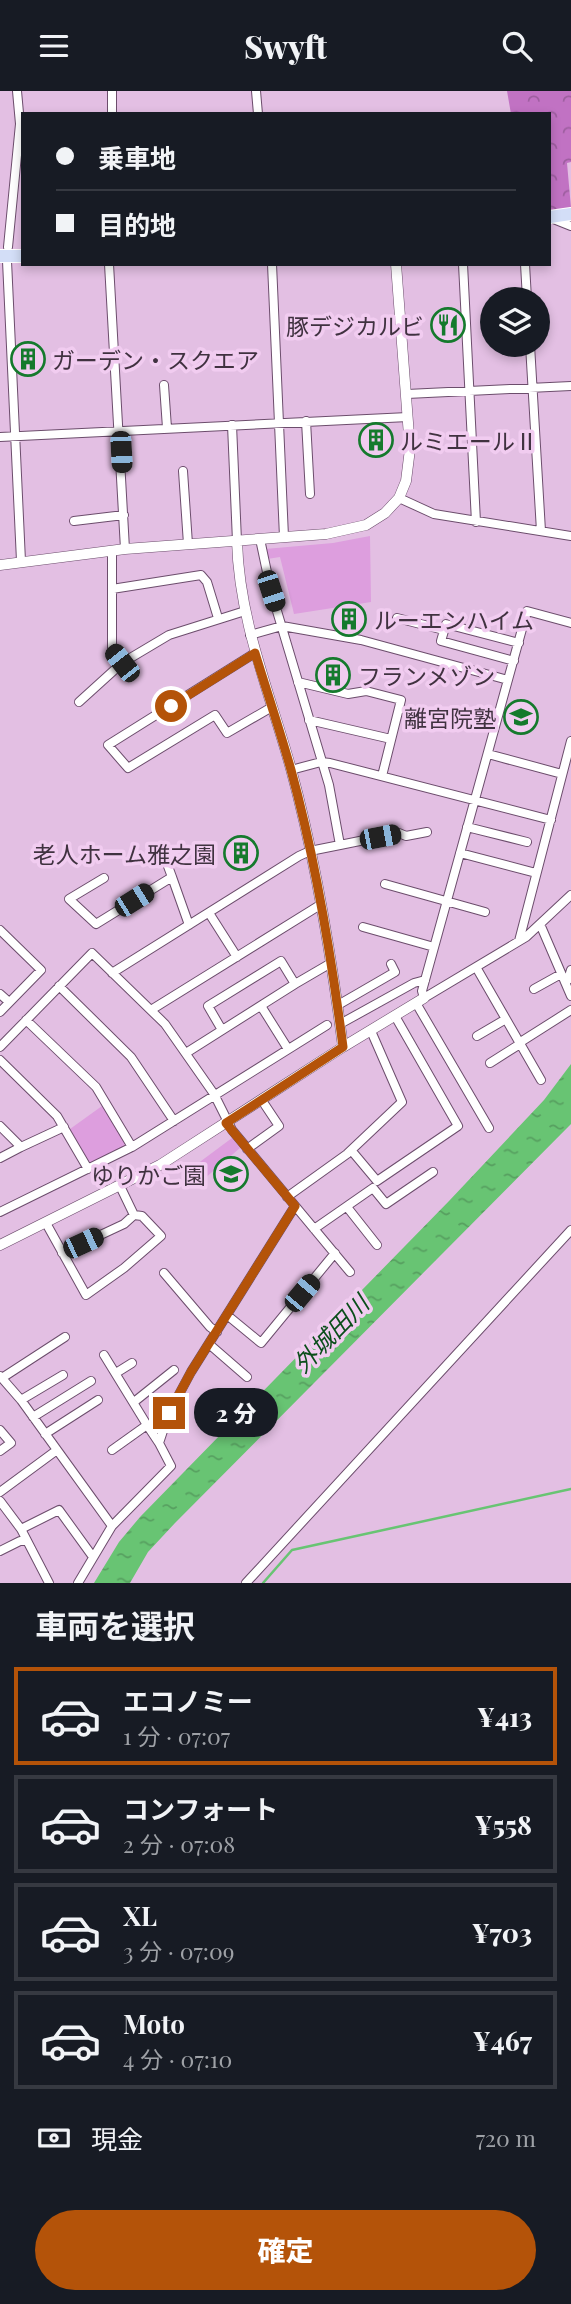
<!DOCTYPE html>
<html lang="ja">
<meta charset="utf-8">
<style>
:root{--surface:#171b24;--page:#20242c;--text:#f1f3f6;--muted:#9ea1a6;--line:#363941;--accent:#b45309}
body{margin:0;font-family:"Playfair Display","Noto Sans JP",serif;background:var(--page);color:var(--text);height:100vh;display:flex;flex-direction:column;font-size:26px;white-space:nowrap}
*{box-sizing:border-box;margin:0}
p{font-size:23px;color:var(--muted)}
.icon{flex:none;width:38px;height:38px;fill:none;stroke:currentColor;stroke-width:2;stroke-linecap:round;stroke-linejoin:round}
.map{position:relative;height:1492px;overflow:hidden}
.drawer{display:flex;flex-direction:column;background:var(--surface);flex:1}
.drawer>*{flex:none}
.top-card{position:absolute;left:21px;top:21px;width:530px;height:154px;border-radius:0px;box-shadow:0 4px 10px #0003;display:grid;align-content:center;height:154px;padding:0 35px;background:var(--surface)}
.buttons{position:absolute;left:480px;top:196px;display:grid;gap:14px}
.buttons a{display:grid;place-items:center;width:70px;height:70px;border-radius:50%;background:var(--surface);box-shadow:0 4px 10px #0003;font-size:35px}
.end{position:absolute;width:32px;height:32px;margin:-16px;border:9px solid #b45309;background:#fff;box-shadow:0 0 0 4px #fff}
.from{border-radius:50%}
.bubble{position:absolute;height:49px;border-radius:24px;background:var(--surface);box-shadow:0 4px 10px #0003;font-size:23px;font-weight:800;line-height:49px;text-align:center}
.car{position:absolute;width:21px;height:42px;margin:-21px -10px;border-radius:9px;box-shadow:0 0 5px 2px #0007;background:linear-gradient(#222 24%,#8ab4d8 0 40%,#222 0 76%,#8ab4d8 0 86%,#222 0)}
.top-card b{display:flex;align-items:center;gap:24px;height:66px;font-size:26px}
.top-card b+b{border-top:2px solid var(--line)}
.top-card i{width:18px;height:18px;background:var(--text)}
ul{padding:0;list-style:none}
li{display:flex;align-items:center;gap:21px;height:98px;margin:0 14px 10px;padding:0 21px;border:4px solid var(--line);border-radius:0px}
li div{flex:1}
li b{display:block;font-size:26px}
li em{font-style:normal;font-weight:800}
li.active{border-color:var(--accent)}
li>.icon{width:63px;height:63px;stroke-width:1.5}
h2{padding:0 35px;font-size:32px;line-height:84px}
.pay{display:flex;align-items:center;gap:18px;height:77px;padding:0 35px;font-size:26px}
.pay p{margin-inline-start:auto}
.button{display:flex;gap:14px;margin-top:auto;padding:14px 35px}
.button a{flex:1;height:80px;border-radius:42px;background:var(--accent);color:#fff;font-size:28px;font-weight:800;line-height:80px;text-align:center}
header{display:flex;justify-content:space-between;align-items:center;height:91px;padding:0 35px;background:var(--surface);font-size:32px;font-weight:800}
.map>svg:first-child{display:block}
</style>
<header><svg class="icon" aria-label="menu" viewBox="0 0 24 24"><path d="M4 6h16M4 12h16M4 18h16"/></svg>Swyft<svg class="icon" aria-label="search" viewBox="0 0 24 24"><circle cx="10" cy="10" r="6"/><path d="M15 15l6 6"/></svg></header>
<div class="map">
<svg width="571" height="1492" viewBox="0 0 571 1492">
<defs>
<pattern id="forest-crowns" width="20" height="18" patternUnits="userSpaceOnUse" patternTransform="scale(1.75)"><rect width="20" height="18" fill="#c172c3"/><path d="M2 6a3 3 0 1 1 6 0M12 15a3 3 0 1 1 6 0" fill="none" stroke="#9e5ea0"/></pattern>
<pattern id="water-ripples" width="26" height="14" patternUnits="userSpaceOnUse" patternTransform="scale(1.75)"><rect width="26" height="14" fill="#68c473"/><path d="M2 4q2-2 4 0t4 0M15 11q2-2 4 0t4 0" fill="none" stroke="#57a060"/></pattern>
</defs>
<rect width="100%" height="100%" fill="#e3bfe3"/>
<path fill="url(#forest-crowns)" d="M507 0H571V71L567 72 571 117 550 121V23H511Z"/>
<path fill="#dd9ede" d="M370 445 371 511 294 523 280 466 267 468 265 458 333 452Z
M102 1015 125 1052 123 1056 92 1072 87 1068 70 1038Z
M232 1047 240 1057 204 1088 193 1076Z"/>
<path fill="url(#water-ripples)" d="M571 973V1033L175 1432 148 1461 130 1492H94L119 1451 140 1426 449 1110 544 1009Z"/>
<g fill="none" stroke-linecap="round" stroke-linejoin="round">
<path stroke="#68c473" stroke-width="2.5" d="M263 1492 292 1459 571 1398"/>
<g stroke="#6c4d6c" stroke-width="10">
<path id="minor" d="M256 0 258 23
M112 23V0
M551 127 571 135
M8 156 20 33 17 0
M7 170 21 470
M109 173 125 458
M272 173 284 446
M463 173 476 431
M525 173 527 208
M530 254 541 440
M164 294 167 337
M407 303 571 295
M306 330 310 403
M232 334 237 450
M0 346 408 326
M183 380 188 453
M399 407 434 423 571 445
M74 430 124 424
M112 460V559L122 572
M112 498 201 484 207 491 218 527
M397 527 444 539
M571 532 527 520 422 900 424 907 526 846 571 804
M250 544 282 535 361 549 508 589
M255 562 108 654 128 677 215 624 227 642 272 616
M514 570 441 550 446 533 519 552
M298 591 348 603 366 600 401 609 382 685
M79 611 122 572 169 544 245 520
M309 629 391 648
M488 663 562 683
M291 679 321 671 330 672 551 729
M467 736 527 751
M340 754 399 742 406 745 427 741
M163 762 172 786
M460 762 536 782
M104 787 69 808 96 833 172 786 189 834
M385 793 485 821
M209 822 237 866
M540 833 571 905
M363 836 434 856
M0 839 41 879 0 921
M519 850 571 650
M476 876 541 989
M112 882 299 765 310 760 340 754 329 694 271 500 260 448
M565 891 568 889 571 879
M295 893 331 872
M59 895 131 966 174 1030
M534 898 561 883
M0 903 9 911
M416 912 489 1037
M338 914 395 881 391 873
M261 915 288 958
M151 919 320 814
M26 929 96 996 132 1056
M340 933 414 892 425 889
M477 945 506 928
M519 952 571 919
M0 956 92 862 165 933 214 1003 232 1039 350 1181
M186 962 295 893 281 870 208 915 222 939
M0 969 57 1025 88 1078
M490 972 520 953
M0 1035 21 1056 0 1067
M21 1056 64 1036
M247 1058 279 1035 265 1014
M351 1059 377 1090 458 1035 395 925
M287 1106 347 1063 402 1011 371 940
M347 1116 377 1154
M0 1121 132 1056 327 934
M46 1132 86 1204 124 1177 161 1145 142 1125 134 1124 120 1095
M314 1138 373 1097 386 1113 433 1081
M62 1162 124 1133 134 1124
M164 1182 210 1236 217 1241
M227 1224 261 1252 335 1162
M209 1253 247 1286
M104 1264 147 1334
M116 1282 132 1272
M0 1285 21 1309 112 1435
M2 1287 65 1246
M21 1309 63 1284
M134 1311 174 1279
M33 1326 91 1290
M0 1339 11 1352 0 1360
M45 1343 98 1309
M112 1359 147 1334 159 1352
M0 1401 57 1359
M0 1410 21 1438 49 1492
M21 1438 59 1419 93 1466
M0 1460 20 1450H27
M78 1492 112 1435 171 1375 159 1352 169 1322 191 1281 295 1115
M246 1492 571 1139"/>
</g>
<g stroke="#6c4d6c" stroke-width="11">
<path id="tertiary" d="M237 450C239 530 270 602 291 678 316 769 331 863 343 956
M0 474 125 458 326 443 366 434 385 422 399 407 406 390 410 358 396 173
M0 1154 160 1074 343 956 424 907"/>
</g>
<g stroke="#fff" stroke-width="14">
<path id="primary" d="M550 126 571 123
M0 165H23"/>
</g>
<use href="#minor" stroke="#fff" stroke-width="8"/>
<use href="#tertiary" stroke="#fff" stroke-width="10"/>
<use href="#primary" stroke="#d3def7" stroke-width="12"/>
</g>
<g fill="none" stroke-linecap="round" stroke-linejoin="round">
<path stroke="#b45309" stroke-width="9" d="M169 1322 191 1281 295 1115 226 1032 343 956C331 863 316 770 291 679 280 640 267 601 255 562L171 615"/>
</g>
<defs>
<g id="restaurant-ring" transform="scale(1.75)"><circle r="9.5" fill="#f1ccf0" stroke="#157a2d" stroke-width="1.5"/><path d="M-5-6h1v4h1v-4h1v4h1v-4h1v5L-1.5 .5V6h-2V.5L-5-1ZM5-6V6H3V1.5H1.5Q1.5-4 5-6Z" fill="#157a2d"/></g>
<g id="building-ring" transform="scale(1.75)"><circle r="9.5" fill="#f1ccf0" stroke="#157a2d" stroke-width="1.5"/><path d="M-4-6H4V6H1V3H-1V6H-4ZM-2.5-4.3h1.7v1.8h-1.7ZM.8-4.3h1.7v1.8H.8ZM-2.5-1h1.7V.8h-1.7ZM.8-1h1.7V.8H.8Z" fill="#157a2d"/></g>
<g id="school-ring" transform="scale(1.75)"><circle r="9.5" fill="#f1ccf0" stroke="#157a2d" stroke-width="1.5"/><path d="M0-5L7-2L0 1L-7-2ZM-4 1L0 2.5L4 1V4Q0 6-4 4Z" fill="#157a2d"/></g>
</defs>
<g fill-rule="evenodd">
<use href="#restaurant-ring" x="448" y="234"/>
<use href="#building-ring" x="28" y="268"/>
<use href="#building-ring" x="376" y="349"/>
<use href="#building-ring" x="349" y="528"/>
<use href="#building-ring" x="333" y="584"/>
<use href="#school-ring" x="521" y="626"/>
<use href="#building-ring" x="241" y="762"/>
<use href="#school-ring" x="231" y="1083"/>
</g>
<g text-anchor="middle" dominant-baseline="central" stroke-width="7" stroke-linejoin="round" paint-order="stroke">
<g font-size="23" fill="#403240" stroke="#f1ccf0" text-anchor="end">
<text x="424" y="234">豚デジカルビ</text>
<text x="52" y="268" text-anchor="start">ガーデン・スクエア</text>
<text x="400" y="349" text-anchor="start">ルミエールⅡ</text>
<text x="374" y="528" text-anchor="start">ルーエンハイム</text>
<text x="358" y="584" text-anchor="start">フランメゾン</text>
<text x="496" y="626">離宮院塾</text>
<text x="216" y="762">老人ホーム雅之園</text>
<text x="206" y="1083">ゆりかご園</text>
</g>
<g font-size="24" font-style="italic" fill="#0a4e1a" stroke="#f1ccf0">
<text transform="translate(330 1242) rotate(-46)">外城田川</text>
</g>
</g>
</svg>
<div class="buttons">
<a><svg class="icon" aria-label="layers" viewBox="0 0 24 24"><path d="M12 4l9 5-9 5-9-5zM3 14l9 5 9-5"/></svg></a>
</div>
<i class="end from" style="left:171px;top:615px"></i>
<i class="end" style="left:169px;top:1322px"></i>
<div class="bubble" style="left:194px;top:1297px;width:84px">2 分</div>
<i class="car" style="left:121px;top:361px;rotate:177deg"></i>
<i class="car" style="left:271px;top:500px;rotate:162deg"></i>
<i class="car" style="left:122px;top:572px;rotate:322deg"></i>
<i class="car" style="left:380px;top:746px;rotate:79deg"></i>
<i class="car" style="left:134px;top:809px;rotate:58deg"></i>
<i class="car" style="left:83px;top:1152px;rotate:65deg"></i>
<i class="car" style="left:302px;top:1202px;rotate:40deg"></i>
<div class="top-card">
<b><i class="from"></i>乗車地</b>
<b><i></i>目的地</b>
</div>
</div>
<section class="drawer">
<h2>車両を選択</h2>
<ul>
<li class="active"><svg class="icon" aria-label="car" viewBox="0 0 24 24"><path d="M5 17H2v-5l4-1 3-4h7l3 4 3 1v5h-3M9 17h6M6 11h13"/><circle cx="7" cy="17" r="2"/><circle cx="17" cy="17" r="2"/></svg><div><b>エコノミー</b><p>1 分 · 07:07</p></div><em>¥413</em></li>
<li><svg class="icon" aria-label="car" viewBox="0 0 24 24"><path d="M5 17H2v-5l4-1 3-4h7l3 4 3 1v5h-3M9 17h6M6 11h13"/><circle cx="7" cy="17" r="2"/><circle cx="17" cy="17" r="2"/></svg><div><b>コンフォート</b><p>2 分 · 07:08</p></div><em>¥558</em></li>
<li><svg class="icon" aria-label="car" viewBox="0 0 24 24"><path d="M5 17H2v-5l4-1 3-4h7l3 4 3 1v5h-3M9 17h6M6 11h13"/><circle cx="7" cy="17" r="2"/><circle cx="17" cy="17" r="2"/></svg><div><b>XL</b><p>3 分 · 07:09</p></div><em>¥703</em></li>
<li><svg class="icon" aria-label="car" viewBox="0 0 24 24"><path d="M5 17H2v-5l4-1 3-4h7l3 4 3 1v5h-3M9 17h6M6 11h13"/><circle cx="7" cy="17" r="2"/><circle cx="17" cy="17" r="2"/></svg><div><b>Moto</b><p>4 分 · 07:10</p></div><em>¥467</em></li>
</ul>
<div class="pay"><svg class="icon" aria-label="cash" viewBox="0 0 24 24"><path d="M3 7h18v10H3z"/><circle cx="12" cy="12" r="2"/></svg>現金<p>720 m</p></div>
<div class="button"><a>確定</a></div>
</section>
